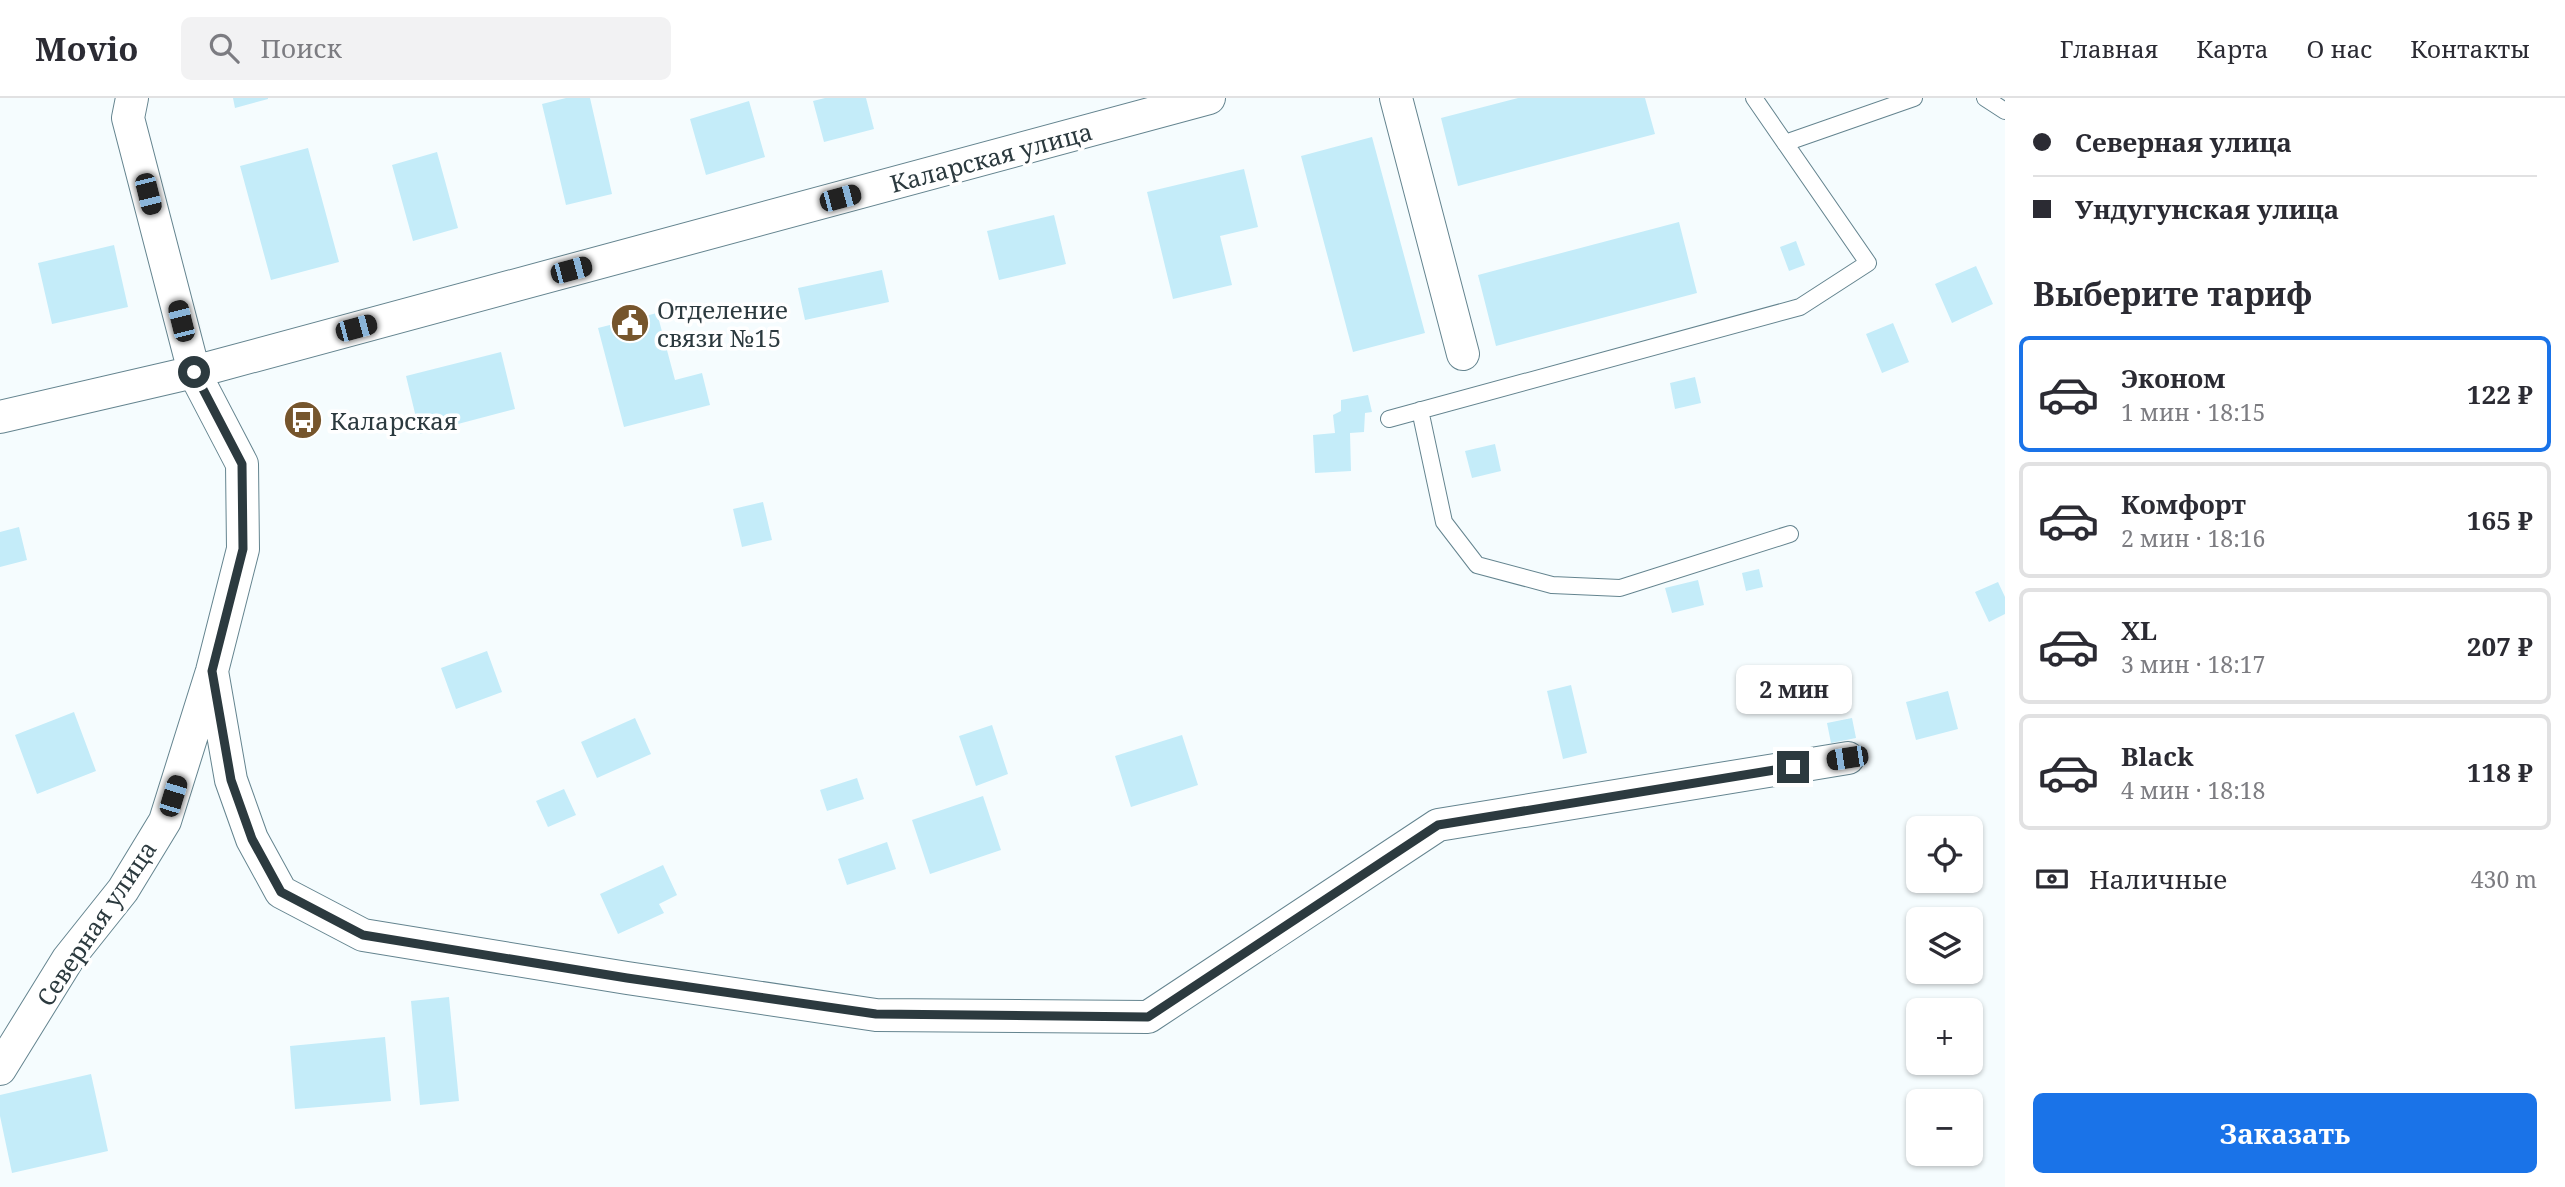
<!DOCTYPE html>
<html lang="ru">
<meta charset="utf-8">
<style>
:root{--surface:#fff;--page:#f2f2f3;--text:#2b2b33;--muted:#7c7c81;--line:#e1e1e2;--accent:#1a73e8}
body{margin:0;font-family:"Noto Serif",serif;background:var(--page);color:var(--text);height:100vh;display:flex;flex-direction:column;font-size:26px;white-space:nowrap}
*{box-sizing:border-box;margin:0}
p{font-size:23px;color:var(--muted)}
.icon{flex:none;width:38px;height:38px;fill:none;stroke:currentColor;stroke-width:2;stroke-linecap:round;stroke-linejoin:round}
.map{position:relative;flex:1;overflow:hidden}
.details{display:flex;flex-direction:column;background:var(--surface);width:560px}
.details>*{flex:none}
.hud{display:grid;align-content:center;height:154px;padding:0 28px;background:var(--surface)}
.controls{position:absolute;left:1906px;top:718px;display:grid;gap:14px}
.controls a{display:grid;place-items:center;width:77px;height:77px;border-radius:10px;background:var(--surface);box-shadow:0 2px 5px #0004;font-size:35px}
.end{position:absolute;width:32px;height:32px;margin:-16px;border:9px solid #2c3a3f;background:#fff;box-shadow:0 0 0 4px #fff}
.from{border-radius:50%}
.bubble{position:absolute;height:49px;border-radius:10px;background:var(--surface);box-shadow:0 2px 5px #0004;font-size:23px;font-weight:700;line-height:49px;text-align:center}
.car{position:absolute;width:21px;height:42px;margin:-21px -10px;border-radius:9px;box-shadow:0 0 5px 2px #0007;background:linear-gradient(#222 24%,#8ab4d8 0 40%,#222 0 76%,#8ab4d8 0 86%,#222 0)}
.hud b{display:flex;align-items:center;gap:24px;height:66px;font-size:26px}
.hud b+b{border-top:2px solid var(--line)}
.hud i{width:18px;height:18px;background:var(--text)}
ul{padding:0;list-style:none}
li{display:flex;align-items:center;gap:21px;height:116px;margin:0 14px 10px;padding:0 14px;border:4px solid var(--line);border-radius:10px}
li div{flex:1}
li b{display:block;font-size:26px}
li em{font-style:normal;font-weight:700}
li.selected{border-color:var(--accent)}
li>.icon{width:63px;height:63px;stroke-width:1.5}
h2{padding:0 28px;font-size:32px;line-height:84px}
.pay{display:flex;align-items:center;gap:18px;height:77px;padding:0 28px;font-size:26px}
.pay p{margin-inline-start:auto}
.button{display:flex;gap:14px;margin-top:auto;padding:14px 28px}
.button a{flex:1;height:80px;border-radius:10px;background:var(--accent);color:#fff;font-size:28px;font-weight:700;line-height:80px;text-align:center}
header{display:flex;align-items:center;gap:42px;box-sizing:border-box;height:98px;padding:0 35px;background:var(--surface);border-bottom:2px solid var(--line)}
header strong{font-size:33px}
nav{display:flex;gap:38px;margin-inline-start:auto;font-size:24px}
.search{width:490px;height:63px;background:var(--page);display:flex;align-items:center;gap:18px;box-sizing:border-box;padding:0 24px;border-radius:10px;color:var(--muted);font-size:26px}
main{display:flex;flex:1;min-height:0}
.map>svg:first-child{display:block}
</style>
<header>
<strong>Movio</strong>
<div class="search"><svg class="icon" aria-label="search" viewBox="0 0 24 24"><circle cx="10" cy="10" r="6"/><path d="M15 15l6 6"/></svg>Поиск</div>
<nav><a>Главная</a><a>Карта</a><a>О нас</a><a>Контакты</a></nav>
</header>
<main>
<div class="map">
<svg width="2005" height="1089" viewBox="0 0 2005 1089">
<rect width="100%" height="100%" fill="#f5fcfe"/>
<path fill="#c4ecf9" d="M233 0H268V1L235 10Z
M566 0H590L612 96 566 107 542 6Z
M825 0H866L874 31 824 44 813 3Z
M1518 0H1645L1655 36 1458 88 1441 20Z
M749 3 765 59 706 77 690 21Z
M1372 39 1425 235 1353 254 1301 58Z
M308 50 339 164 271 182 240 68Z
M437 54 458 130 413 143 392 67Z
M1244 71 1258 129 1220 138 1232 187 1173 201 1147 94Z
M1054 117 1066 166 999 182 987 133Z
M1679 124 1697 195 1496 248 1478 177Z
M1796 143 1805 167 1789 173 1780 149Z
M114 147 128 209 52 226 38 165Z
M1976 168 1993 206 1952 225 1935 186Z
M882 172 889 204 805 222 798 190Z
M657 215 675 282 702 275 710 307 624 329 598 230Z
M1893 225 1909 264 1882 275 1866 236Z
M501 254 515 311 420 336 406 278Z
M1695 279 1701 305 1675 311 1670 285Z
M1368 297 1372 314 1365 315 1364 334 1350 335 1351 373 1315 375 1313 337 1335 335 1333 317 1341 313V302Z
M1495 346 1501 373 1472 380 1465 353Z
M763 404 772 442 742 449 733 411Z
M19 429 27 462 0 469V434Z
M1759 471 1763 489 1746 493 1742 475Z
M1698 482 1704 507 1672 515 1665 490Z
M1998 484 2005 499V516L1989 524 1975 494Z
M487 553 502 594 456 611 441 570Z
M1571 587 1587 655 1563 661 1547 593Z
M1948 593 1958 631 1916 642 1906 604Z
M74 614 96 673 37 696 15 637Z
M635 620 651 656 597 680 581 644Z
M1852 620 1856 640 1831 645 1827 625Z
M992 627 1008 676 976 688 959 638Z
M1182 637 1198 687 1131 709 1115 658Z
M857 680 864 701 827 713 820 692Z
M564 691 576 717 548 729 536 703Z
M983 698 1001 752 930 776 912 722Z
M887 744 896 771 847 787 838 761Z
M663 767 677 797 659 806 664 815 618 836 600 796Z
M449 899 459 1003 420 1007 411 903Z
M385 939 391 1003 295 1011 290 948Z
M91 976 108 1053 12 1075 0 1018V997Z"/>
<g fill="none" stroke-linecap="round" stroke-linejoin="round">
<g stroke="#64848f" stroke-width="18">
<path id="lane" d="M1985 0 2005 13
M1785 45 1914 0
M1420 312 1444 424 1477 467 1552 487 1620 490 1790 436
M1389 321 1800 209 1868 165 1754 0"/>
</g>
<g stroke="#64848f" stroke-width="34">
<path id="street" d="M1396 0 1463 256
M0 319 194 274 1209 0
M212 573 231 682 252 741 281 794 363 837 627 880 876 917 1148 919 1438 727 1848 660
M0 971 68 861 123 792 165 723 212 573 243 451 242 366 194 274 128 20 132 0"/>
</g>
<use href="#lane" stroke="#fff" stroke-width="16"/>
<use href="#street" stroke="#fff" stroke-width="32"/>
</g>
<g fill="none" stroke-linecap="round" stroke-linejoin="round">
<path stroke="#2c3a3f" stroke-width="9" d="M194 274 242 366 243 451 212 573 231 682 252 741 281 794 363 837 627 880 876 916 1148 919 1438 727 1793 669"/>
</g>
<defs>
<g id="civic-disc" transform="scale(2.0125)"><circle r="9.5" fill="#76552c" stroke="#fff"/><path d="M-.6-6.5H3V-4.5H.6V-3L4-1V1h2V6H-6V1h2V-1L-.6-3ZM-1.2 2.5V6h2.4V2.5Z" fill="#fff"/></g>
<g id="bus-disc" transform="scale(2.0125)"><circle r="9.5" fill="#76552c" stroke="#fff"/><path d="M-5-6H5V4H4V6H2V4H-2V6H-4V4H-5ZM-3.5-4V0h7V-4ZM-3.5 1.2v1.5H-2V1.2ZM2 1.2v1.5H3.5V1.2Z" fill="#fff"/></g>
</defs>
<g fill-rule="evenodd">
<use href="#civic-disc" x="630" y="225"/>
<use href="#bus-disc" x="303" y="322"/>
</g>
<g text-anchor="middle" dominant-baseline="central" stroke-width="7" stroke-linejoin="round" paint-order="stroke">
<g font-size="24" fill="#2c3a3f" stroke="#fff">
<text transform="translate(991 59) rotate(-15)">Каларская улица</text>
<text transform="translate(96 825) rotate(-56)">Северная улица</text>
</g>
<g font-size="24" fill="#2c3a3f" stroke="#fff" text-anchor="start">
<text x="657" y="211">Отделение<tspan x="657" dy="28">связи №15</tspan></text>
<text x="330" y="322">Каларская</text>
</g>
</g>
</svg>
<div class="controls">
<a><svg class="icon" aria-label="locate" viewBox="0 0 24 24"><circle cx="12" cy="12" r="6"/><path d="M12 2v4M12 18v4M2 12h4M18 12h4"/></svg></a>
<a><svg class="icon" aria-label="layers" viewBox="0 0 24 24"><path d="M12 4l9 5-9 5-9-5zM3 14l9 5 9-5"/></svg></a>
<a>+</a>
<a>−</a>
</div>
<i class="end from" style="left:194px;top:274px"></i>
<i class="end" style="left:1793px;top:669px"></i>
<div class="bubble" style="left:1736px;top:567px;width:116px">2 мин</div>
<i class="car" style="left:148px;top:96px;rotate:166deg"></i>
<i class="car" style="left:840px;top:100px;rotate:75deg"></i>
<i class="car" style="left:571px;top:172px;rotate:75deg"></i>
<i class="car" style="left:181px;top:223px;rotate:346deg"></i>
<i class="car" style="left:356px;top:230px;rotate:75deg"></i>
<i class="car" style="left:1847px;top:660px;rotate:261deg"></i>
<i class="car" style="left:173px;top:698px;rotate:17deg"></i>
</div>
<section class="details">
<div class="hud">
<b><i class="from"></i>Северная улица</b>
<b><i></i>Ундугунская улица</b>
</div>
<h2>Выберите тариф</h2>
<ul>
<li class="selected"><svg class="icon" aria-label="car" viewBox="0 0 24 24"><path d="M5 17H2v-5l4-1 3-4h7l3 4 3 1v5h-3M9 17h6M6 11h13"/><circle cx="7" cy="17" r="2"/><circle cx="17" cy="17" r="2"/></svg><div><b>Эконом</b><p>1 мин · 18:15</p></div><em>122 ₽</em></li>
<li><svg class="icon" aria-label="car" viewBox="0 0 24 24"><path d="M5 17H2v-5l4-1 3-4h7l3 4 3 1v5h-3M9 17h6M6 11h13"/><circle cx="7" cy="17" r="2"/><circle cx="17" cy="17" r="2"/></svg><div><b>Комфорт</b><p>2 мин · 18:16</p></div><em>165 ₽</em></li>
<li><svg class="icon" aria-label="car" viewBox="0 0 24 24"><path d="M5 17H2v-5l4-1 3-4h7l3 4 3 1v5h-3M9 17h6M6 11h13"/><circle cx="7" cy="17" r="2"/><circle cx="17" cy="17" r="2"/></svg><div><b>XL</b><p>3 мин · 18:17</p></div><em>207 ₽</em></li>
<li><svg class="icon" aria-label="car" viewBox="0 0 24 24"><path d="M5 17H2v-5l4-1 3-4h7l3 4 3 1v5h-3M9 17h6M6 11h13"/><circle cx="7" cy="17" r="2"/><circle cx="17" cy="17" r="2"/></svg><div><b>Black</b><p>4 мин · 18:18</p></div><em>118 ₽</em></li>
</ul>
<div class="pay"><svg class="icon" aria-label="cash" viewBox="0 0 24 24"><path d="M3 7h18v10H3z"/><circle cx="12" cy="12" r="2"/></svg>Наличные<p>430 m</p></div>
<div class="button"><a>Заказать</a></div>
</section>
</main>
